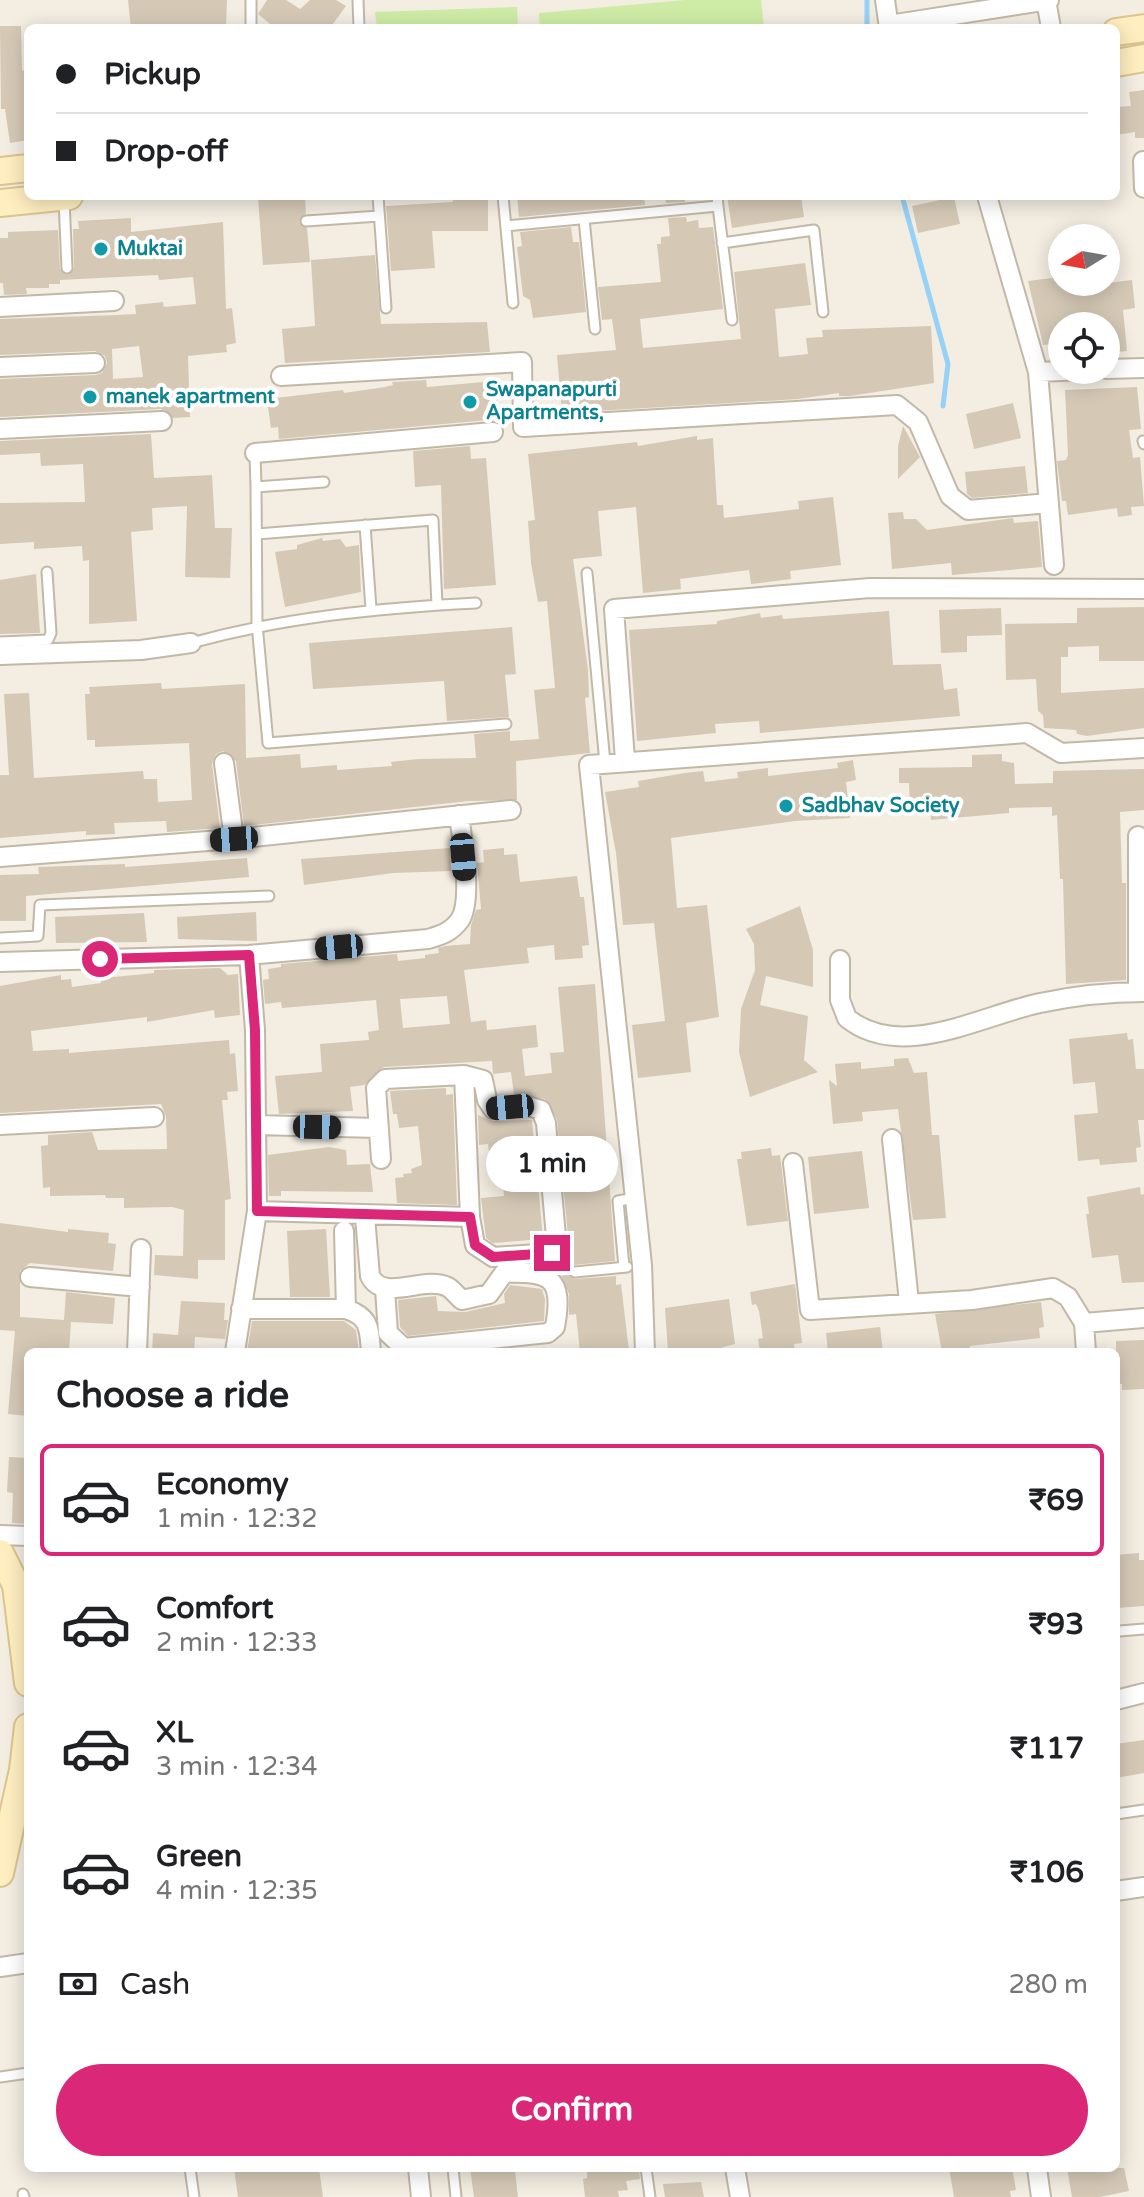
<!DOCTYPE html>
<meta charset="utf-8">
<style>
:root{--surface:#fff;--page:#f6f6f6;--text:#202124;--muted:#757577;--line:#e0e0e0;--accent:#db2777}
body{margin:0;font-family:"Varela Round",sans-serif;background:var(--page);color:var(--text);height:100vh;display:flex;flex-direction:column;font-size:30px;white-space:nowrap}
*{box-sizing:border-box;margin:0}
p{font-size:26px;color:var(--muted)}
.icon{flex:none;width:44px;height:44px;fill:none;stroke:currentColor;stroke-width:2;stroke-linecap:round;stroke-linejoin:round}
.map{position:relative;flex:1;overflow:hidden}
.sheet{position:absolute;left:24px;top:1348px;width:1096px;height:824px;display:flex;flex-direction:column;background:var(--surface);border-radius:12px;box-shadow:0 4px 20px #0003}
.sheet>*{flex:none}
.hud{position:absolute;left:24px;top:24px;width:1096px;height:176px;border-radius:12px;box-shadow:0 4px 20px #0003;display:grid;align-content:center;height:176px;padding:0 32px;background:var(--surface)}
.needle{width:52px;rotate:259deg}
.tools{position:absolute;left:1048px;top:224px;display:grid;gap:16px}
.tools a{display:grid;place-items:center;width:72px;height:72px;border-radius:50%;background:var(--surface);box-shadow:0 4px 20px #0003;font-size:40px}
.end{position:absolute;width:36px;height:36px;margin:-18px;border:10px solid #db2777;background:#fff;box-shadow:0 0 0 4px #fff}
.from{border-radius:50%}
.bubble{position:absolute;height:56px;border-radius:28px;background:var(--surface);box-shadow:0 4px 20px #0003;font-size:26px;font-weight:800;line-height:56px;text-align:center}
.car{position:absolute;width:24px;height:48px;margin:-24px -12px;border-radius:10px;box-shadow:0 0 6px 2px #0007;background:linear-gradient(#222 24%,#8ab4d8 0 40%,#222 0 76%,#8ab4d8 0 86%,#222 0)}
.hud b{display:flex;align-items:center;gap:28px;height:76px;font-size:30px}
.hud b+b{border-top:2px solid var(--line)}
.hud i{width:20px;height:20px;background:var(--text)}
ul{padding:0;list-style:none}
li{display:flex;align-items:center;gap:24px;height:112px;margin:0 16px 12px;padding:0 16px;border:4px solid transparent;border-radius:12px}
li div{flex:1}
li b{display:block;font-size:30px}
li em{font-style:normal;font-weight:800}
li.active{border-color:var(--accent)}
li>.icon{width:72px;height:72px;stroke-width:1.5}
h2{padding:0 32px;font-size:36px;line-height:96px}
.pay{display:flex;align-items:center;gap:20px;height:88px;padding:0 32px;font-size:30px}
.pay p{margin-inline-start:auto}
.action{display:flex;gap:16px;margin-top:auto;padding:16px 32px}
.action a{flex:1;height:92px;border-radius:48px;background:var(--accent);color:#fff;font-size:32px;font-weight:800;line-height:92px;text-align:center}
.map>svg:first-child{display:block}
</style>
<div class="map">
<svg width="1144" height="2197" viewBox="0 0 1144 2197">
<rect width="100%" height="100%" fill="#f3ede2"/>
<path fill="#ceeca6" d="M685 0H761L764 28H540L539 13Z
M517 7 518 28H377L375 12Z"/>
<g fill="none" stroke-linecap="round" stroke-linejoin="round">
<path stroke="#96d2f7" stroke-width="5" d="M867 0V28
M902 196 948 364 943 406"/>
</g>
<path fill="#d5c9b6" fill-rule="evenodd" d="M128 0H227L226 28H131Z
M267 0H286L300 9 310 0H336L346 6 330 28H275L258 14Z
M0 26H21L22 70 28 73V140L10 143 5 109H1Z
M1144 90V138H1135V132L1116 135V107L1131 106 1129 92Z
M305 196 306 213 299 222 307 228 310 262 263 265 258 198Z
M453 196H488V231H432L435 268 391 271 386 206 453 202Z
M517 196H644L645 205 519 217Z
M665 196H684L685 202 666 203Z
M727 196H801L804 217 732 228Z
M954 197 960 224 918 233 912 206Z
M686 217 687 222 698 220 699 228 713 227 723 309 640 319 643 348 741 339 734 272 805 263 811 305 775 309 779 357 808 354 806 338 823 337 822 330 931 326 934 383 850 396H839V393L798 399 562 413 557 355 616 350 612 319 602 320 598 287 661 282 657 244H661V237L670 236 668 218Z
M131 218V232L223 222 226 309 232 308 236 343 226 345 227 352 188 356 190 417 173 418 161 409 0 417V379L96 375 102 373 107 363 105 356 95 351 0 355V319L117 315 136 314 135 305 163 302 164 307 196 304 193 277 159 280 158 275 60 280V284H49V288H26L27 294 4 295 3 283H0V238H8V232L58 230 60 269 68 275 74 268 73 229H79L78 221ZM139 346 143 377 113 379 112 349Z
M571 227 573 242H579L586 312 533 318 530 300 523 296 517 247 522 246 520 232Z
M375 255 381 324 487 322 490 352 285 363 282 329 315 326 311 260Z
M1060 277 1062 289 1132 280 1135 308 1123 310 1127 351 1106 353V326H1062V343L1043 345 1028 281Z
M426 380 427 387 495 381 499 419 279 439 278 427 271 428 268 407 277 406 276 398 343 390 344 393 385 387 393 385 392 382Z
M1137 387 1141 429 1129 430 1133 458 1140 457 1144 506 1131 507 1132 515 1118 517 1117 508 1068 515 1066 501H1062L1057 461 1066 460 1068 455 1065 390Z
M1013 403 1021 438 974 449 966 414Z
M903 426 920 457 898 479V446Z
M151 434 154 478 212 475 215 528H232L230 578 185 577 187 506 152 508 153 530 131 532 137 621 89 624V560L83 561 82 546 34 549V542L0 544V503L85 502 83 464 41 466 40 453 0 455V441Z
M697 436V440L713 438 717 505H723L724 518 799 509 798 501 833 497 841 565 790 571 791 579 751 584 749 570 680 579 681 589 643 593 636 507 598 511 602 556 573 559 588 670 589 697 585 698 590 753 516 761 517 800 468 801 244 826 236 761 223 751 216 754 212 764 220 828 167 832 166 821 114 823 115 834 86 835V831L0 838V775H9L4 694 29 693 34 778 143 771 144 779H157L158 802 192 800 189 743 95 747V740H87L85 694H90L89 687 161 683 162 689 245 684 246 758 300 754 301 768 337 765V770L392 766 391 762 418 759 476 758 474 734 510 731V741L539 739 534 690 555 688 547 601 538 602 531 563 528 521 535 520 528 454 637 442 638 446Z
M470 446 471 459 486 458 496 585 444 589 441 485 415 487 413 451Z
M1025 466 1028 493 972 498 967 494 965 472Z
M903 512 904 519H916L927 530 1013 518 1014 523 1038 521 1042 567 952 575 951 563 892 569 888 513Z
M322 538 323 541 340 539 346 547 359 545 361 592 285 607 275 552 297 549V545Z
M36 574 40 633 0 634V580Z
M1144 607V661H1099V646L1068 647V657H1061V693L1144 688V728L1087 736 1077 734 1076 730 1044 728 1043 715 1038 711 1036 679 1006 680 1005 624 1077 623V608Z
M1001 608 1002 635 967 636V652L941 653 939 610Z
M889 611 893 665 941 664 944 690 957 688 960 716 760 733 759 721 715 724 716 733 637 741 629 630 717 624V621L760 613 761 618 782 615 783 619Z
M512 627 516 674 505 675 509 717 447 721 444 681 313 689 309 643Z
M1002 754V761L1014 763 1015 784 1053 783V771L1144 769V810L1120 812 1122 883H1126V980L1066 984 1063 879H1060L1057 815 1052 816V807L1009 808V813L931 820 930 809 910 810 909 783H899V768L972 767V755Z
M853 760 856 780 846 782 850 818 795 821 671 838 677 908 707 905 719 1017 686 1023 691 1072 638 1078 632 1025 665 1021 654 923 623 925 616 853 605 792 639 787 638 781 685 773 703 771 705 782 738 778 737 772 768 768V776L838 768 837 763Z
M450 848 451 871 393 873 304 885 301 859Z
M504 848V855L517 854 520 882 577 876 580 897H584L589 945 582 946 583 958 555 960 554 945 527 948 529 963 464 970 471 1022 486 1020 487 1030 536 1025 538 1047 522 1049 525 1076 552 1073 550 1053 564 1052 558 987 595 984 615 1261 574 1265 568 1272 575 1279 616 1276V1285L621 1284 629 1351 580 1352 576 1314 569 1315V1294L561 1276 566 1275 568 1236 557 1119 545 1099 514 1095 511 1072 493 1074 492 1061 384 1067 364 1085 350 1087 353 1111 279 1114 275 1076 322 1072 320 1044 369 1040 368 1032 379 1030 376 1000 282 1008 281 1002 265 1004 263 980 269 979 268 969 281 967V964L397 954 398 961 425 958V955L439 953 438 948 445 946 470 944 471 925 476 910 481 909 477 863 484 862 483 850ZM447 996 450 1024 403 1028 400 999Z
M247 858 249 877 26 896V921H0V875L39 874 38 867 125 864V867Z
M800 906 813 950V987L766 976 760 1005 808 1016 804 1060 818 1072 750 1097 739 1052 741 1009 755 970 754 944 746 929Z
M256 912 257 941 178 939 177 917Z
M144 913 147 942 56 943 55 917Z
M220 968 228 975 238 974 240 1015 215 1018 214 1010 147 1022V1017L31 1031 33 1051 69 1049V1053L229 1040 230 1054 235 1053 238 1091 227 1092 228 1100H222L231 1199 225 1200V1260H198V1279L154 1275 155 1255 183 1256 184 1210 172 1207 124 1208V1198H106L105 1195 50 1196V1187L43 1188 41 1146 48 1145V1135L92 1132 98 1150 167 1149 166 1116 161 1104 0 1113V986L61 975V980L71 979 72 987 101 983 100 972 113 971 114 977 154 973V970Z
M1127 1033 1128 1040 1133 1039 1136 1069H1144V1120H1138L1141 1147 1136 1148 1137 1162 1100 1165 1099 1159 1078 1161 1074 1115 1098 1113 1095 1082 1073 1084 1069 1039Z
M908 1058 914 1073 927 1072 932 1135H939L946 1218 913 1220 898 1109 862 1112 863 1121 833 1124 829 1080 837 1086 835 1064 861 1062V1069L894 1066V1059Z
M446 1088V1095L453 1094 457 1205 397 1203 395 1178 404 1177 403 1174 412 1173 411 1169 422 1165 418 1126 399 1128 397 1114H393L390 1091Z
M478 1115 493 1121 532 1120 543 1239 493 1243 486 1238 481 1198 504 1196 500 1151 489 1152 488 1144 479 1145Z
M329 1147 346 1150 347 1165 370 1164 373 1192 281 1191V1196H269L268 1155Z
M771 1148 772 1156 780 1155 788 1221 747 1226 737 1159H742L741 1152Z
M862 1151 869 1208 814 1214 808 1157Z
M1140 1187 1141 1195 1144 1194V1282L1122 1283 1118 1255 1092 1258 1086 1214H1089L1087 1197Z
M0 1223 68 1232V1229L109 1233 108 1243 116 1244 113 1271 30 1263 20 1271V1317L64 1320 66 1292 115 1298 113 1324 71 1322 69 1352H28V1416L8 1414 15 1331 0 1330Z
M326 1229 330 1297H290L287 1231Z
M795 1284 802 1343 794 1344 795 1352H760L758 1339 763 1338 759 1311 756 1304 752 1305 750 1292Z
M510 1285 542 1289 545 1299 544 1321 408 1336 400 1327 398 1300 436 1296 438 1311 465 1312 505 1303 504 1294Z
M729 1299 735 1344 705 1352H668L665 1308Z
M181 1301 225 1303 224 1320H228L225 1339 195 1337 194 1352H152L153 1333 178 1335Z
M1041 1302 1044 1327 1039 1328 1040 1338 970 1346 971 1352H942L935 1314Z
M252 1321H344L356 1330 359 1352H247Z
M880 1327 883 1352H828L826 1333Z
M1144 1340V1389L1122 1390V1384H1116V1341Z
M9 1457 28 1458V1524L12 1523 13 1493 7 1492Z
M1139 1553V1560H1144V1606L1116 1608V1555Z
M1144 1740V1773L1116 1778V1744Z
M234 2168H319L323 2197H238Z
M470 2168 515 2171 518 2197H474Z
M592 2168H639L640 2179 626 2181 628 2190 618 2191 619 2197H585L583 2179 587 2178V2171Z
M949 2168H1012L1016 2190 1010 2191 1011 2197H954Z
M1067 2168H1124L1129 2191 1100 2197H1072Z
M701 2182 704 2197H665L663 2184Z"/>
<g fill="none" stroke-linecap="round" stroke-linejoin="round">
<g stroke="#c2b8a7" stroke-width="13">
<path id="lane" d="M358 0 359 28
M251 28V0
M378 196 386 308
M503 196 513 303
M64 200 67 268
M718 206 732 320
M584 219 595 329
M306 221 379 216
M506 226 718 206 717 196
M722 243 814 230 823 312
M1143 441 1144 444
M255 453 256 487
M324 482 256 487 257 624 268 743 506 724
M365 525 371 609
M257 534 433 520 437 605
M587 573 605 763
M0 642 48 640 51 633 47 572
M191 643C285 617 379 608 476 603
M0 938 38 936 40 905 269 896
M624 1267 618 1201 635 1198
M575 1272 627 1267
M1120 1631 1144 1629
M1116 1814 1144 1810
M0 2077 28 2073
M190 2168 194 2197
M453 2168 456 2197
M646 2168 650 2197
M23 2194 24 2197"/>
</g>
<g stroke="#c2b8a7" stroke-width="22">
<path id="street" d="M885 0 889 28
M1046 0 1051 28
M889 25 1049 0
M1143 161 1144 188
M987 196 1038 372 1054 565
M0 307 114 301
M0 367 95 363
M1106 369 1144 368
M1038 372 1085 370
M281 376 522 362 523 427 897 405 918 422 950 496 968 510 1049 503
M0 429 162 421
M255 453 493 432
M0 655 141 650 191 643
M625 760 614 609 870 588 1144 589
M224 763 234 839
M1138 836V992
M0 857 234 839 511 810
M840 960V1000L847 1018C901 1062 982 1015 1040 1003 1073 996 1111 992 1144 992
M0 962 249 955 428 939C442 935 451 932 460 920 473 900 462 839 459 815
M464 1075 470 1217
M0 1125 154 1117
M256 1125 379 1128
M892 1139 909 1302
M793 1163 810 1310 972 1300 1053 1288 1068 1297 1084 1323
M257 1211 470 1217 475 1245 493 1257 552 1253 556 1237 546 1123 541 1110 528 1106 493 1109 487 1100 483 1080 464 1075 385 1079 376 1088 381 1159
M365 1217 370 1276C384 1303 423 1275 448 1287 453 1290 458 1297 462 1300L489 1294 504 1273C550 1271 564 1277 555 1327L548 1333 404 1348 388 1333 385 1289
M344 1231 346 1309
M30 1277 140 1287
M241 1309H346C370 1317 369 1328 371 1352
M137 1352 141 1249
M235 1352 257 1211 255 1030 249 955
M645 1352 642 1265 589 765 1027 733 1061 753 1144 748
M1086 1352 1084 1323 1144 1318
M0 1535 28 1536
M1116 1700 1144 1693
M1116 1891 1144 1887
M0 1967 28 1963
M418 2168 421 2197
M735 2168 740 2197
M1037 2168 1041 2197"/>
</g>
<g stroke="#dbc58e" stroke-width="30">
<path id="secondary" d="M1116 32 1144 28
M1116 63 1144 58
M0 171 28 168
M0 203 69 196
M0 1553 16 1585 28 1683
M0 1873 23 1770 28 1727"/>
</g>
<use href="#lane" stroke="#fff" stroke-width="9"/>
<use href="#street" stroke="#fff" stroke-width="18"/>
<use href="#secondary" stroke="#ffeec0" stroke-width="26"/>
</g>
<g fill="none" stroke-linecap="round" stroke-linejoin="round">
<path stroke="#db2777" stroke-width="10" d="M100 959 249 955 255 1030 257 1211 470 1217 475 1245 493 1257 552 1253"/>
</g>
<g fill="#0f9aa8" stroke="#fff" stroke-width="3">
<circle cx="101" cy="249" r="8"/>
<circle cx="90" cy="397" r="8"/>
<circle cx="470" cy="402" r="8"/>
<circle cx="786" cy="806" r="8"/>
</g>
<g text-anchor="middle" dominant-baseline="central" stroke-width="8" stroke-linejoin="round" paint-order="stroke">
<g font-size="20" font-weight="bold" fill="#0d838f" stroke="#fff" text-anchor="start">
<text x="117" y="249">Muktai</text>
<text x="486" y="390">Swapanapurti<tspan x="486" dy="23">Apartments,</tspan></text>
<text x="106" y="397">manek apartment</text>
<text x="802" y="806">Sadbhav Society</text>
</g>
</g>
</svg>
<div class="tools">
<a><svg class="needle" viewBox="-14 -14 28 28"><path d="M0-13l5 13h-10z" fill="#e53935"/><path d="M0 13l5-13h-10z" fill="#757577"/></svg></a>
<a><svg class="icon" aria-label="locate" viewBox="0 0 24 24"><circle cx="12" cy="12" r="6"/><path d="M12 2v4M12 18v4M2 12h4M18 12h4"/></svg></a>
</div>
<i class="end from" style="left:100px;top:959px"></i>
<i class="end" style="left:552px;top:1253px"></i>
<div class="bubble" style="left:486px;top:1136px;width:132px">1 min</div>
<i class="car" style="left:234px;top:839px;rotate:266deg"></i>
<i class="car" style="left:463px;top:857px;rotate:175deg"></i>
<i class="car" style="left:339px;top:947px;rotate:265deg"></i>
<i class="car" style="left:510px;top:1107px;rotate:265deg"></i>
<i class="car" style="left:317px;top:1127px;rotate:91deg"></i>
<div class="hud">
<b><i class="from"></i>Pickup</b>
<b><i></i>Drop-off</b>
</div>
<section class="sheet">
<h2>Choose a ride</h2>
<ul>
<li class="active"><svg class="icon" aria-label="car" viewBox="0 0 24 24"><path d="M5 17H2v-5l4-1 3-4h7l3 4 3 1v5h-3M9 17h6M6 11h13"/><circle cx="7" cy="17" r="2"/><circle cx="17" cy="17" r="2"/></svg><div><b>Economy</b><p>1 min · 12:32</p></div><em>₹69</em></li>
<li><svg class="icon" aria-label="car" viewBox="0 0 24 24"><path d="M5 17H2v-5l4-1 3-4h7l3 4 3 1v5h-3M9 17h6M6 11h13"/><circle cx="7" cy="17" r="2"/><circle cx="17" cy="17" r="2"/></svg><div><b>Comfort</b><p>2 min · 12:33</p></div><em>₹93</em></li>
<li><svg class="icon" aria-label="car" viewBox="0 0 24 24"><path d="M5 17H2v-5l4-1 3-4h7l3 4 3 1v5h-3M9 17h6M6 11h13"/><circle cx="7" cy="17" r="2"/><circle cx="17" cy="17" r="2"/></svg><div><b>XL</b><p>3 min · 12:34</p></div><em>₹117</em></li>
<li><svg class="icon" aria-label="car" viewBox="0 0 24 24"><path d="M5 17H2v-5l4-1 3-4h7l3 4 3 1v5h-3M9 17h6M6 11h13"/><circle cx="7" cy="17" r="2"/><circle cx="17" cy="17" r="2"/></svg><div><b>Green</b><p>4 min · 12:35</p></div><em>₹106</em></li>
</ul>
<div class="pay"><svg class="icon" aria-label="cash" viewBox="0 0 24 24"><path d="M3 7h18v10H3z"/><circle cx="12" cy="12" r="2"/></svg>Cash<p>280 m</p></div>
<div class="action"><a>Confirm</a></div>
</section>
</div>
